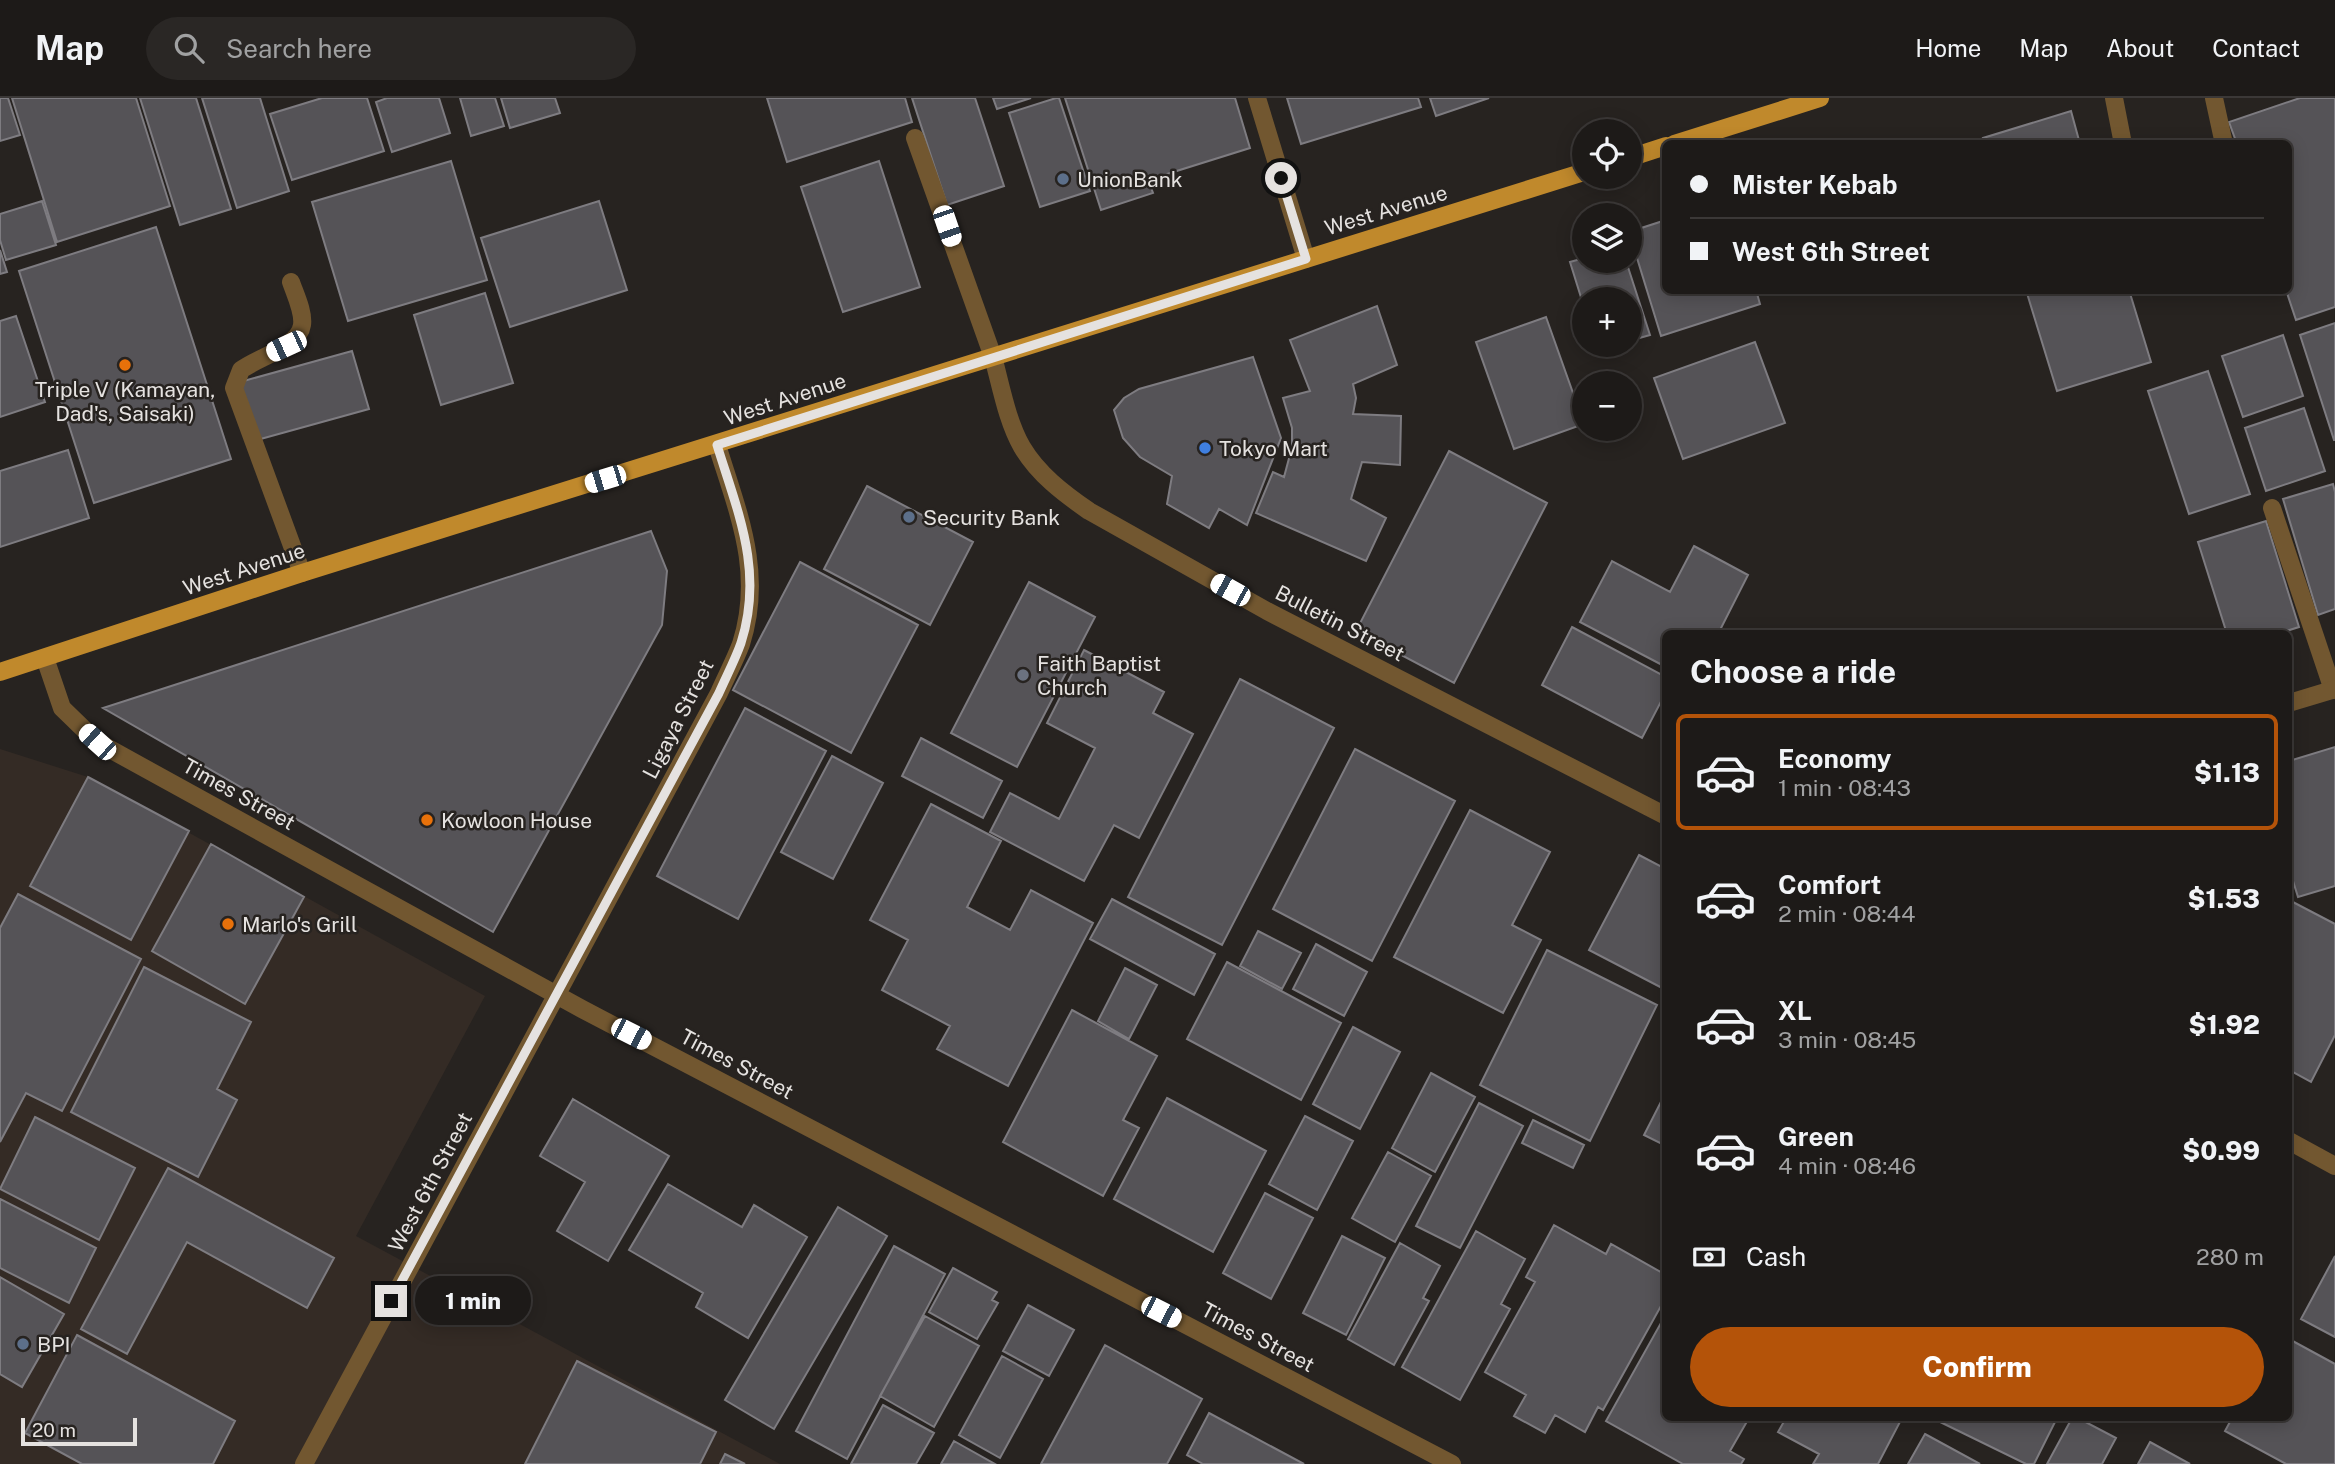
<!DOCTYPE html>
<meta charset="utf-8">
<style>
:root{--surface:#1d1a18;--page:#2a2725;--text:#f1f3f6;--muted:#a0a1a2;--line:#3b3837;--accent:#b45309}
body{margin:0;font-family:"Public Sans",sans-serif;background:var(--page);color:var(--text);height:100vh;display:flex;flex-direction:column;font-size:26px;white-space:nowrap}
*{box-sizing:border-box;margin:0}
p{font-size:23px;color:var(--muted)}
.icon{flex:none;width:38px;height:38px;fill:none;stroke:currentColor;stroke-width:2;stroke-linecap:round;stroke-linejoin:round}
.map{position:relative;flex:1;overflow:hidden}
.drawer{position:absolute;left:1662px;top:532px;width:630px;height:791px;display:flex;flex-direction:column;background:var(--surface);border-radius:10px;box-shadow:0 4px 18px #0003,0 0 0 2px var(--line)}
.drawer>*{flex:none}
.top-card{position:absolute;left:1662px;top:42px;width:630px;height:154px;border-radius:10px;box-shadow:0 4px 18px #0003,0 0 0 2px var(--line);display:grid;align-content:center;height:154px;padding:0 28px;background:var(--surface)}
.buttons{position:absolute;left:1572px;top:21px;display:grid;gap:14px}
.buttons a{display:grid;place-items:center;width:70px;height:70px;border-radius:50%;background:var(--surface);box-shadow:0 4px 18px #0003,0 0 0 2px var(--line);font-size:35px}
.scale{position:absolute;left:21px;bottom:18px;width:116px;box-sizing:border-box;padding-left:7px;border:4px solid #e5e2e0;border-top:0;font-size:19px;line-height:24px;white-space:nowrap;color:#e5e2e0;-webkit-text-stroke:5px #272320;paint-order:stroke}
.end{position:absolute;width:32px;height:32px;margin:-16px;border:9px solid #e5e2e0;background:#111;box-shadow:0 0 0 4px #111}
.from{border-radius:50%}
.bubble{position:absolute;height:49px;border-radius:24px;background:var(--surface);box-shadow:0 4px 18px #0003,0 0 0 2px var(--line);font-size:23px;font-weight:800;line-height:49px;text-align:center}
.car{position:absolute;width:21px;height:42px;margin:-21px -10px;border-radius:9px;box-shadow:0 0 5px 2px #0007;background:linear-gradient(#fff 24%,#345 0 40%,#fff 0 76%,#345 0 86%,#fff 0)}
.top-card b{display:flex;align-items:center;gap:24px;height:66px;font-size:26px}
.top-card b+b{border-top:2px solid var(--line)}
.top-card i{width:18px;height:18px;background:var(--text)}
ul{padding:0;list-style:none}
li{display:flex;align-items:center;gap:21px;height:116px;margin:0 14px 10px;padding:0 14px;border:4px solid transparent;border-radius:10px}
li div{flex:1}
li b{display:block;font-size:26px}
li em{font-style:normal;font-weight:800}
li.selected{border-color:var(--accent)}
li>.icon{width:63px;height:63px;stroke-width:1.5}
h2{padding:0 28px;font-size:32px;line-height:84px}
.pay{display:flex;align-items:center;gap:18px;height:77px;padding:0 28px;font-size:26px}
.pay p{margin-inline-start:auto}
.cta{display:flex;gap:14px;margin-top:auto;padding:14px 28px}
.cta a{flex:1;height:80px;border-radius:42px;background:var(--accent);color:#fff;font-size:28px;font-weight:800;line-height:80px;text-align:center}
header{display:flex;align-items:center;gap:42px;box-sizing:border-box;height:98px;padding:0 35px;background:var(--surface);border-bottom:2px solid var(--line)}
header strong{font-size:33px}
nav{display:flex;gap:38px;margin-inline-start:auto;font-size:24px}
.search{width:490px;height:63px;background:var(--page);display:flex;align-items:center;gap:18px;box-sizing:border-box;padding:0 24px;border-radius:38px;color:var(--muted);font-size:26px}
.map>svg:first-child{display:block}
</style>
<header>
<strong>Map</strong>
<div class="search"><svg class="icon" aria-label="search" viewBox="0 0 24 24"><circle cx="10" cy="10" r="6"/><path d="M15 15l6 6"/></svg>Search here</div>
<nav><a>Home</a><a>Map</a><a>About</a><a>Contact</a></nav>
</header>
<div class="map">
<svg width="2335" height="1366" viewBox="0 0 2335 1366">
<rect width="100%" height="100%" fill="#272320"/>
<path fill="#342b25" d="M0 651 88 679 485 898 356 1138 780 1366H0Z"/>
<path fill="#555357" stroke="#7e7c81" stroke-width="2" d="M0 0H8L20 37 0 43Z
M12 0H136L170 108 57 144Z
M140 0H196L231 111 180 127Z
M202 0H260L289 93 237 110Z
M322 0H367L384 53 292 82 270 16Z
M387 0H439L450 35 392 54 376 4Z
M460 0H495L504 28 471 38Z
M501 0H555L560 15 510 30Z
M767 0H905L912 24 787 64Z
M912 0H975L1004 88 947 107Z
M993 0H1031L997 11Z
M1056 0H1059L1090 93 1040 109 1009 15Z
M1065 0H1235L1250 50 1148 82 1153 95 1101 112Z
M1287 0H1418L1421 9 1301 46Z
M1430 0H1489L1436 18Z
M2300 0H2335V209L2296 222 2286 192H2289V46H2237L2229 24Z
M2071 13 2080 46H1985L1983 40Z
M451 63 487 182 348 223 312 104Z
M879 63 920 189 843 214 801 89Z
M42 103 56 147 6 162 0 142V116Z
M599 103 627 192 510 229 481 140Z
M1666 122V192H1756L1760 206 1661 238 1629 134Z
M156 129 231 361 94 405 19 173Z
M0 152 7 174 0 176Z
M1584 160V163H1626L1650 237 1629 243V201H1584V209L1570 164Z
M2026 192H2129L2151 264 2057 293Z
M485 195 513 285 441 307 414 217Z
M1377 208 1397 267 1353 286 1356 300 1353 316 1401 318 1400 367 1362 364 1351 401 1386 420 1366 463 1256 415 1273 374 1284 379 1292 349V330L1283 300 1310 293 1290 242Z
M16 218 45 304 0 319V223Z
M1546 219 1584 326 1514 351 1476 244Z
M2335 225V342H2334L2300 237Z
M2283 237 2303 298 2243 319 2222 258Z
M1755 244 1785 325 1683 361 1654 280Z
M1595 247H1618L1597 253Z
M352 253 369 311 257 342 240 284Z
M1253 259 1281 340 1247 427 1219 411 1209 430 1167 406 1172 378 1140 359 1123 340 1114 312 1124 300 1139 291Z
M2208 273 2250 396 2189 416 2148 293Z
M2304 310 2325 373 2266 393 2245 330Z
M68 352 89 420 0 449V373Z
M1449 353 1547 405 1454 585 1356 533Z
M2333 386 2335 394V511L2318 517 2283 401Z
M867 388 973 444 930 527 824 471Z
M2266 423 2299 529 2277 536H2227L2198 444Z
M651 433 667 473 662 527 493 834 103 610Z
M1694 448 1748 477 1718 536H1666V569L1580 524 1612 463 1670 494Z
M800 464 918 527 851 655 733 592Z
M1029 484 1095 519 1017 669 951 635Z
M1572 529 1666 579V594L1642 640 1542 587Z
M1084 552 1164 594 1153 615 1193 636 1139 740 1114 727 1084 783 990 734 1010 695 1059 721 1095 650 1047 625Z
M1240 581 1334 630 1222 847 1128 799Z
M745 610 826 653 738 821 657 778Z
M921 640 1002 683 983 720 902 678Z
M2335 649V788L2298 799 2289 770V663Z
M1355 651 1455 703 1372 863 1273 811Z
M832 658 883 685 833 781 781 754Z
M88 679 189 733 131 842 30 788Z
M931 706 1001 743 967 809 1010 832 1031 792 1093 825 1008 988 937 951 950 928 882 892 908 842 870 822Z
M1470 712 1550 754 1512 827 1541 842 1503 915 1394 859Z
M211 746 304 799 245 906 152 853Z
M1639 757 1666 771V892L1589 852Z
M18 796 141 861 62 1013 26 995 0 1044V830Z
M1112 801 1215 856 1194 897 1090 841Z
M2289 802 2335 826V937L2311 984 2289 972Z
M1258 833 1301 855 1282 891 1240 868Z
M1316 846 1367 874 1344 918 1293 891Z
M1547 852 1657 907 1590 1043 1480 987Z
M1227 864 1341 925 1301 1002 1187 941Z
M144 869 251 924 217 991 237 1002 198 1079 71 1014Z
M1125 870 1157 887 1129 941 1098 923Z
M1072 912 1157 958 1123 1022 1139 1030 1103 1098 1003 1044Z
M1353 929 1400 954 1360 1031 1313 1006Z
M1431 975 1475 999 1435 1074 1392 1050Z
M1666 994V1048L1644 1037Z
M1167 1000 1266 1053 1213 1154 1114 1101Z
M573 1001 669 1058 608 1163 557 1133 585 1084 540 1058Z
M1479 1005 1523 1028 1460 1150 1416 1128Z
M1305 1018 1353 1043 1317 1112 1269 1086Z
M35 1019 135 1070 99 1142 0 1091Z
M1533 1022 1584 1047 1573 1070 1522 1045Z
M1388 1054 1431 1078 1395 1144 1352 1120Z
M168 1070 334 1160 307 1210 187 1144 127 1256 81 1231Z
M668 1086 742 1129 754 1107 807 1139 748 1240 696 1209 703 1195 629 1152Z
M1265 1095 1313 1120 1271 1201 1223 1175Z
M0 1101 96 1150 69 1205 0 1170Z
M838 1109 887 1138 774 1331 725 1302Z
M1554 1127 1606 1156 1611 1146 1666 1177V1199L1603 1312 1598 1309 1585 1334 1555 1317 1545 1335 1514 1318 1526 1297 1485 1274 1535 1184 1526 1179Z
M1476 1133 1525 1161 1501 1206 1510 1211 1460 1302 1402 1269Z
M1342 1138 1385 1160 1346 1237 1303 1215Z
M1400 1145 1440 1168 1423 1200 1429 1203 1394 1267 1348 1241Z
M894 1148 945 1176 847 1361 796 1333Z
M2335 1158V1239L2301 1221Z
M953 1170 997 1194 992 1202 998 1205 977 1241 929 1214Z
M0 1179 64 1216 22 1289 0 1276Z
M1028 1207 1074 1232 1049 1278 1003 1253Z
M1666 1216V1320H1749L1730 1353 1744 1361 1741 1366H1683L1606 1323Z
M925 1218 979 1248 934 1329 880 1298Z
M77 1237 235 1323 213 1366H82L25 1335Z
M2289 1241 2335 1266V1366H2286L2225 1333 2232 1320H2289Z
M1105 1247 1202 1301 1167 1366H1041Z
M1002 1258 1043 1281 1000 1360 959 1337Z
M577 1263 716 1334 700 1366H525Z
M883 1307 934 1335 916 1366H851Z
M1209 1315 1304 1366H1203L1187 1357Z
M1786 1320H1902L1878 1366H1813L1819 1356 1778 1334Z
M1932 1320H2057L2034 1366H2026Z
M2072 1320H2078L2116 1340 2102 1366H2047Z
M1925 1336 1980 1366H1908Z
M954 1343 995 1366H941Z
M2150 1344 2190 1366H2138Z
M725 1356 745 1366H720Z"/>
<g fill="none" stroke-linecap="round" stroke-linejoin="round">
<path stroke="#725730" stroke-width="18" d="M1257 0 1306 161
M2114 0 2123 46
M2214 0 2224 46
M915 40 993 259
M291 184C295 196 304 214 302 227 299 249 258 259 241 272L234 290 302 475
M2272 410 2333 592"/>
<path stroke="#725730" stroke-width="18" d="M993 259C1001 288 1007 323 1022 349 1038 376 1063 395 1089 413L1267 513 1666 718
M45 560 62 610 97 644 582 911 1452 1366
M2289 605 2335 591
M2289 1043 2335 1068
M304 1366 719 595C726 579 735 562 741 546 764 474 738 415 717 347"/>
<path stroke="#c0892c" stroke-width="18" d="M1674 46 1820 0
M1629 60 1666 48
M0 574 302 475 1584 74"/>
</g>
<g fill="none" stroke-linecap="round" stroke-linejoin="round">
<path stroke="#e5e2e0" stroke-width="9" d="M391 1203 719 595C726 579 735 562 741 545 764 473 738 415 717 347L1306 161 1281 80"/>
</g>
<g fill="#5c6f8a" stroke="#272320" stroke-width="2.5">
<circle cx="1063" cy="81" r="7"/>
<circle cx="909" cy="419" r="7"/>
<circle cx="23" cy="1246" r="7"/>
</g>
<g fill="#e8710a" stroke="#272320" stroke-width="2.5">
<circle cx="125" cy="267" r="7"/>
<circle cx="427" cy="722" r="7"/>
<circle cx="228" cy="826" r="7"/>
</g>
<circle fill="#3f7fe0" stroke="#272320" stroke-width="2.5" cx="1205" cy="350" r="7"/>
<circle fill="#6b7280" stroke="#272320" stroke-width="2.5" cx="1023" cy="577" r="7"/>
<g text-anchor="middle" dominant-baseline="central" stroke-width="5" stroke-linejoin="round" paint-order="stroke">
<g font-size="21" fill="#e5e2e0" stroke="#272320" text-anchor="start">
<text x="1077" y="81">UnionBank</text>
<text x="125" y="291" text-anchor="middle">Triple V (Kamayan,<tspan x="125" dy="24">Dad's, Saisaki)</tspan></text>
<text x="1219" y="350">Tokyo Mart</text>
<text x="923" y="419">Security Bank</text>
<text x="1037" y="565">Faith Baptist<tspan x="1037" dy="24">Church</tspan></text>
<text x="441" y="722">Kowloon House</text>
<text x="242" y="826">Marlo's Grill</text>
<text x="37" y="1246">BPI</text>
</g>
<g font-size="21" fill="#e5e2e0" stroke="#272320">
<text transform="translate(1386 112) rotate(-17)">West Avenue</text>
<text transform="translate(785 301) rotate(-18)">West Avenue</text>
<text transform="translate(244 471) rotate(-18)">West Avenue</text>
<text transform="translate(1340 525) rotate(27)">Bulletin Street</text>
<text transform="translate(678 621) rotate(-63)">Ligaya Street</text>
<text transform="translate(239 696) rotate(29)">Times Street</text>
<text transform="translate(737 966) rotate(28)">Times Street</text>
<text transform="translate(430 1084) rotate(-62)">West 6th Street</text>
<text transform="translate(1258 1239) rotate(28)">Times Street</text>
</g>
</g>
</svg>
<div class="buttons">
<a><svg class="icon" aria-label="locate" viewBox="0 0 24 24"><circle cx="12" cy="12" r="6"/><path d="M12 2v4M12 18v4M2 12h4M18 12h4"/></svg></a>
<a><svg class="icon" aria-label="layers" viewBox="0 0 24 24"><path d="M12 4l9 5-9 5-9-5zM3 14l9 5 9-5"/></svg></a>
<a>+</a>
<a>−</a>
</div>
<div class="scale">20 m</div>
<i class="end from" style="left:1281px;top:80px"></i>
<i class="end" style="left:391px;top:1203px"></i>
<div class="bubble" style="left:415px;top:1178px;width:116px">1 min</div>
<i class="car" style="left:947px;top:128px;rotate:161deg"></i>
<i class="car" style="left:286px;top:248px;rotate:245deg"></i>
<i class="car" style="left:605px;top:381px;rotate:253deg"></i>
<i class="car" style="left:1230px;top:492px;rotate:299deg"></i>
<i class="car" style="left:97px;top:644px;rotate:312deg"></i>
<i class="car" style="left:631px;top:936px;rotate:117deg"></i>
<i class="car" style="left:1161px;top:1214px;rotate:117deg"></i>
<div class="top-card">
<b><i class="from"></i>Mister Kebab</b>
<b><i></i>West 6th Street</b>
</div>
<section class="drawer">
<h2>Choose a ride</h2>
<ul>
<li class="selected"><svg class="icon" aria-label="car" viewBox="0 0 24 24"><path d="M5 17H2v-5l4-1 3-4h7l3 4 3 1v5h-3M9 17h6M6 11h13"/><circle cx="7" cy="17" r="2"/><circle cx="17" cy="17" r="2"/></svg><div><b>Economy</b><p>1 min · 08:43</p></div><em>$1.13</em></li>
<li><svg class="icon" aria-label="car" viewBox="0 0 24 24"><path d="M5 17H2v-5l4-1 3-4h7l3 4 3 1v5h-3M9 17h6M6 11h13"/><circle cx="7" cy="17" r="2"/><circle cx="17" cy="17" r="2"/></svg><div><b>Comfort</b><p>2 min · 08:44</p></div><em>$1.53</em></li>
<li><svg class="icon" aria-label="car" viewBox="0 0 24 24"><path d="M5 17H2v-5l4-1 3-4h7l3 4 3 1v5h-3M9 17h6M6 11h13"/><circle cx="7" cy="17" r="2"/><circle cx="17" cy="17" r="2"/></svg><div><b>XL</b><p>3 min · 08:45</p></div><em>$1.92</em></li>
<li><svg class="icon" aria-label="car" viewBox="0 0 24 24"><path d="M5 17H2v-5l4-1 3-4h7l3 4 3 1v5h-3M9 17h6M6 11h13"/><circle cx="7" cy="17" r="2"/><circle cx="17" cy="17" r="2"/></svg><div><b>Green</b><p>4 min · 08:46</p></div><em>$0.99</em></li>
</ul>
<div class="pay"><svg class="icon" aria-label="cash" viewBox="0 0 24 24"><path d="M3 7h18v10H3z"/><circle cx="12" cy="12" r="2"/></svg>Cash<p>280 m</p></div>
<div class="cta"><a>Confirm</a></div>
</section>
</div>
